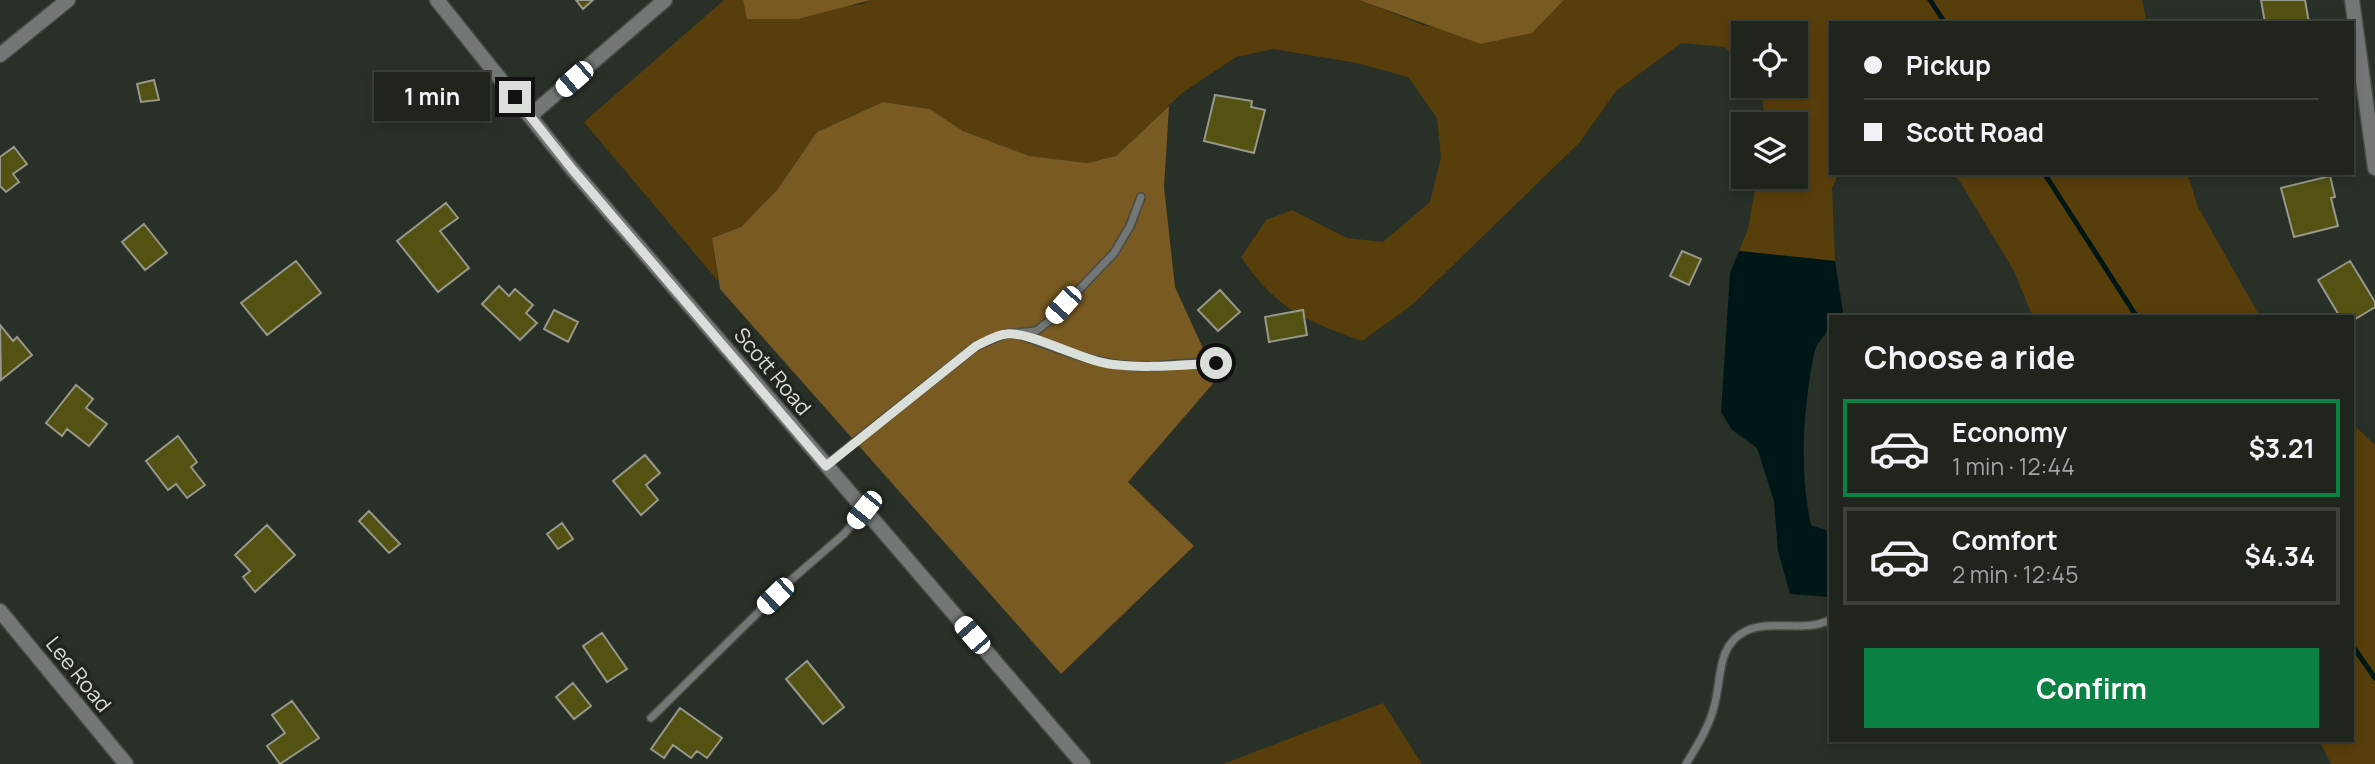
<!DOCTYPE html>
<meta charset="utf-8">
<style>
:root{--surface:#1f241d;--page:#2c302a;--text:#f1f3f6;--muted:#a1a4a4;--line:#3c413b;--accent:#0b8043}
body{margin:0;font-family:Manrope,sans-serif;background:var(--page);color:var(--text);height:100vh;display:flex;flex-direction:column;font-size:26px;white-space:nowrap}
*{box-sizing:border-box;margin:0}
p{font-size:23px;color:var(--muted)}
.icon{flex:none;width:38px;height:38px;fill:none;stroke:currentColor;stroke-width:2;stroke-linecap:round;stroke-linejoin:round}
.map{position:relative;flex:1;overflow:hidden}
.drawer{position:absolute;left:1829px;top:315px;width:525px;height:427px;display:flex;flex-direction:column;background:var(--surface);border-radius:0px;box-shadow:0 4px 10px #0003,0 0 0 2px var(--line)}
.drawer>*{flex:none}
.top-card{position:absolute;left:1829px;top:21px;width:525px;height:154px;border-radius:0px;box-shadow:0 4px 10px #0003,0 0 0 2px var(--line);display:grid;align-content:center;height:154px;padding:0 35px;background:var(--surface)}
.controls{position:absolute;left:1731px;top:21px;display:grid;gap:14px}
.controls a{display:grid;place-items:center;width:77px;height:77px;border-radius:0px;background:var(--surface);box-shadow:0 4px 10px #0003,0 0 0 2px var(--line);font-size:35px}
.end{position:absolute;width:32px;height:32px;margin:-16px;border:9px solid #dbdfd9;background:#111;box-shadow:0 0 0 4px #111}
.from{border-radius:50%}
.bubble{position:absolute;height:49px;border-radius:0px;background:var(--surface);box-shadow:0 4px 10px #0003,0 0 0 2px var(--line);font-size:23px;font-weight:700;line-height:49px;text-align:center}
.car{position:absolute;width:21px;height:42px;margin:-21px -10px;border-radius:9px;box-shadow:0 0 5px 2px #0007;background:linear-gradient(#fff 24%,#345 0 40%,#fff 0 76%,#345 0 86%,#fff 0)}
.top-card b{display:flex;align-items:center;gap:24px;height:66px;font-size:26px}
.top-card b+b{border-top:2px solid var(--line)}
.top-card i{width:18px;height:18px;background:var(--text)}
ul{padding:0;list-style:none}
li{display:flex;align-items:center;gap:21px;height:98px;margin:0 14px 10px;padding:0 21px;border:4px solid var(--line);border-radius:0px}
li div{flex:1}
li b{display:block;font-size:26px}
li em{font-style:normal;font-weight:700}
li.current{border-color:var(--accent)}
li>.icon{width:63px;height:63px;stroke-width:1.5}
h2{padding:0 35px;font-size:32px;line-height:84px}
.primary-button{display:flex;gap:14px;margin-top:auto;padding:14px 35px}
.primary-button a{flex:1;height:80px;border-radius:0px;background:var(--accent);color:#fff;font-size:28px;font-weight:700;line-height:80px;text-align:center}
.map>svg:first-child{display:block}
</style>
<div class="map">
<svg width="2375" height="764" viewBox="0 0 2375 764">
<rect width="100%" height="100%" fill="#293027"/>
<path fill="#583e0b" d="M724 0H743L748 19 864 4 871 0H1359L1426 26 1532 33 1564 0H2142L2147 23H1830V173H1839L1832 188 1835 261 1739 251 1748 229 1757 177H1796V124H1765L1761 86H1796V33H1743V66L1725 47 1681 43 1616 91 1580 142 1413 304 1362 341C1305 320 1276 309 1241 257L1266 220 1292 210 1347 238 1383 242 1430 202 1441 158 1437 118 1408 77 1357 63 1273 49 1236 57 1182 93 1116 156 1087 163 1029 156 963 131 930 109 883 102 817 132 777 190 741 227 712 238 718 281 584 122Z
M1951 173H2187L2198 207 2260 317H2033L2014 271 1959 180Z
M2352 423 2375 445V764H2331L2319 740H2352Z
M1383 703 1422 764H1223Z"/>
<path fill="#785a22" d="M743 0H871L798 19H747Z
M1359 0H1564L1532 33 1481 44Z
M883 102 930 109 963 131 1029 156 1087 163 1116 156 1169 106 1164 187 1175 287 1217 379 1128 482 1194 546 1061 674 720 289 712 238 741 227 777 190 817 132Z"/>
<path fill="#001718" d="M1739 251 1835 261 1843 312 1842 317H1830C1830 337 1817 338 1814 354 1803 410 1799 470 1811 525L1830 532V597L1790 594 1778 551 1774 501 1757 448 1732 430 1721 412 1730 273Z"/>
<g fill="none" stroke-linecap="round" stroke-linejoin="round">
<path stroke="#001718" stroke-width="5" d="M1930 0 1945 23
M2044 173 2137 317
M2352 645 2375 678"/>
</g>
<path fill="#535212" stroke="#97978b" stroke-width="2" d="M576 0H593L583 9Z
M2261 0H2305L2309 23H2265Z
M154 80 159 100 141 102 137 84Z
M1215 95 1252 101 1251 107 1265 110 1254 153 1204 141Z
M14 147 27 164 13 174 19 182 6 192 0 186V157Z
M2330 176 2335 197 2331 198 2338 226 2294 237 2281 188Z
M446 203 458 218 440 231 469 268 438 292 397 241Z
M144 224 167 253 145 270 122 242Z
M1682 251 1701 259 1689 285 1670 276Z
M296 261 321 293 267 335 241 303Z
M2350 261 2375 302V307L2352 321V317H2340L2318 280Z
M499 286 509 296 515 289 533 305 526 313 537 323 520 340 482 304Z
M1220 290 1240 312 1218 331 1198 310Z
M554 310 578 322 568 342 544 329Z
M1303 310 1307 335 1269 342 1265 317Z
M0 325 13 341 17 337 32 355 1 380Z
M76 385 93 399 86 408 107 424 89 446 67 429 62 436 46 423Z
M178 436 197 462 191 467 205 485 187 498 176 484 168 490 146 461Z
M645 455 660 473 646 485 658 500 641 515 613 481Z
M369 511 400 544 389 553 359 521Z
M562 523 573 539 558 549 547 534Z
M267 525 295 555 255 592 243 577 250 571 235 555Z
M602 633 627 669 607 682 583 646Z
M807 661 844 707 823 724 786 679Z
M573 683 591 706 574 719 556 697Z
M292 701 319 738 280 764 267 746 285 733 272 715Z
M680 708 722 738 707 758 697 751 691 758 673 745 664 758 651 749Z"/>
<g fill="none" stroke-linecap="round" stroke-linejoin="round">
<g stroke="#454c43" stroke-width="10">
<path id="service" d="M1021 335C1058 349 1094 364 1134 366 1166 368 1200 357 1231 368
M826 465 976 346 1005 334 1036 331 1049 321 1114 253 1130 226 1141 197
M651 718 791 580 844 534 864 510
M1686 764C1697 746 1709 727 1714 707 1722 680 1716 645 1746 631 1772 619 1804 633 1830 620"/>
</g>
<g stroke="#454c43" stroke-width="17">
<path id="minor" d="M437 0 572 169 1083 764
M2352 0 2375 168
M0 55 68 0
M530 116 665 0
M0 611 126 764"/>
</g>
<use href="#service" stroke="#737876" stroke-width="7"/>
<use href="#minor" stroke="#737876" stroke-width="14"/>
</g>
<g fill="none" stroke-linecap="round" stroke-linejoin="round">
<path stroke="#dbdfd9" stroke-width="9" d="M515 97 572 169 826 466 976 346C985 342 996 335 1006 334 1030 331 1080 360 1109 364 1144 369 1181 365 1216 363"/>
</g>
<g text-anchor="middle" dominant-baseline="central" stroke-width="7" stroke-linejoin="round" paint-order="stroke">
<g font-size="21" fill="#dbdfd9" stroke="#20261e">
<text transform="translate(773 371) rotate(50)">Scott Road</text>
<text transform="translate(79 674) rotate(51)">Lee Road</text>
</g>
</g>
</svg>
<div class="controls">
<a><svg class="icon" aria-label="locate" viewBox="0 0 24 24"><circle cx="12" cy="12" r="6"/><path d="M12 2v4M12 18v4M2 12h4M18 12h4"/></svg></a>
<a><svg class="icon" aria-label="layers" viewBox="0 0 24 24"><path d="M12 4l9 5-9 5-9-5zM3 14l9 5 9-5"/></svg></a>
</div>
<i class="end from" style="left:1216px;top:363px"></i>
<i class="end" style="left:515px;top:97px"></i>
<div class="bubble" style="left:374px;top:72px;width:116px">1 min</div>
<i class="car" style="left:574px;top:79px;rotate:229deg"></i>
<i class="car" style="left:1063px;top:305px;rotate:222deg"></i>
<i class="car" style="left:864px;top:510px;rotate:219deg"></i>
<i class="car" style="left:775px;top:596px;rotate:226deg"></i>
<i class="car" style="left:972px;top:635px;rotate:319deg"></i>
<div class="top-card">
<b><i class="from"></i>Pickup</b>
<b><i></i>Scott Road</b>
</div>
<section class="drawer">
<h2>Choose a ride</h2>
<ul>
<li class="current"><svg class="icon" aria-label="car" viewBox="0 0 24 24"><path d="M5 17H2v-5l4-1 3-4h7l3 4 3 1v5h-3M9 17h6M6 11h13"/><circle cx="7" cy="17" r="2"/><circle cx="17" cy="17" r="2"/></svg><div><b>Economy</b><p>1 min · 12:44</p></div><em>$3.21</em></li>
<li><svg class="icon" aria-label="car" viewBox="0 0 24 24"><path d="M5 17H2v-5l4-1 3-4h7l3 4 3 1v5h-3M9 17h6M6 11h13"/><circle cx="7" cy="17" r="2"/><circle cx="17" cy="17" r="2"/></svg><div><b>Comfort</b><p>2 min · 12:45</p></div><em>$4.34</em></li>
</ul>
<div class="primary-button"><a>Confirm</a></div>
</section>
</div>
